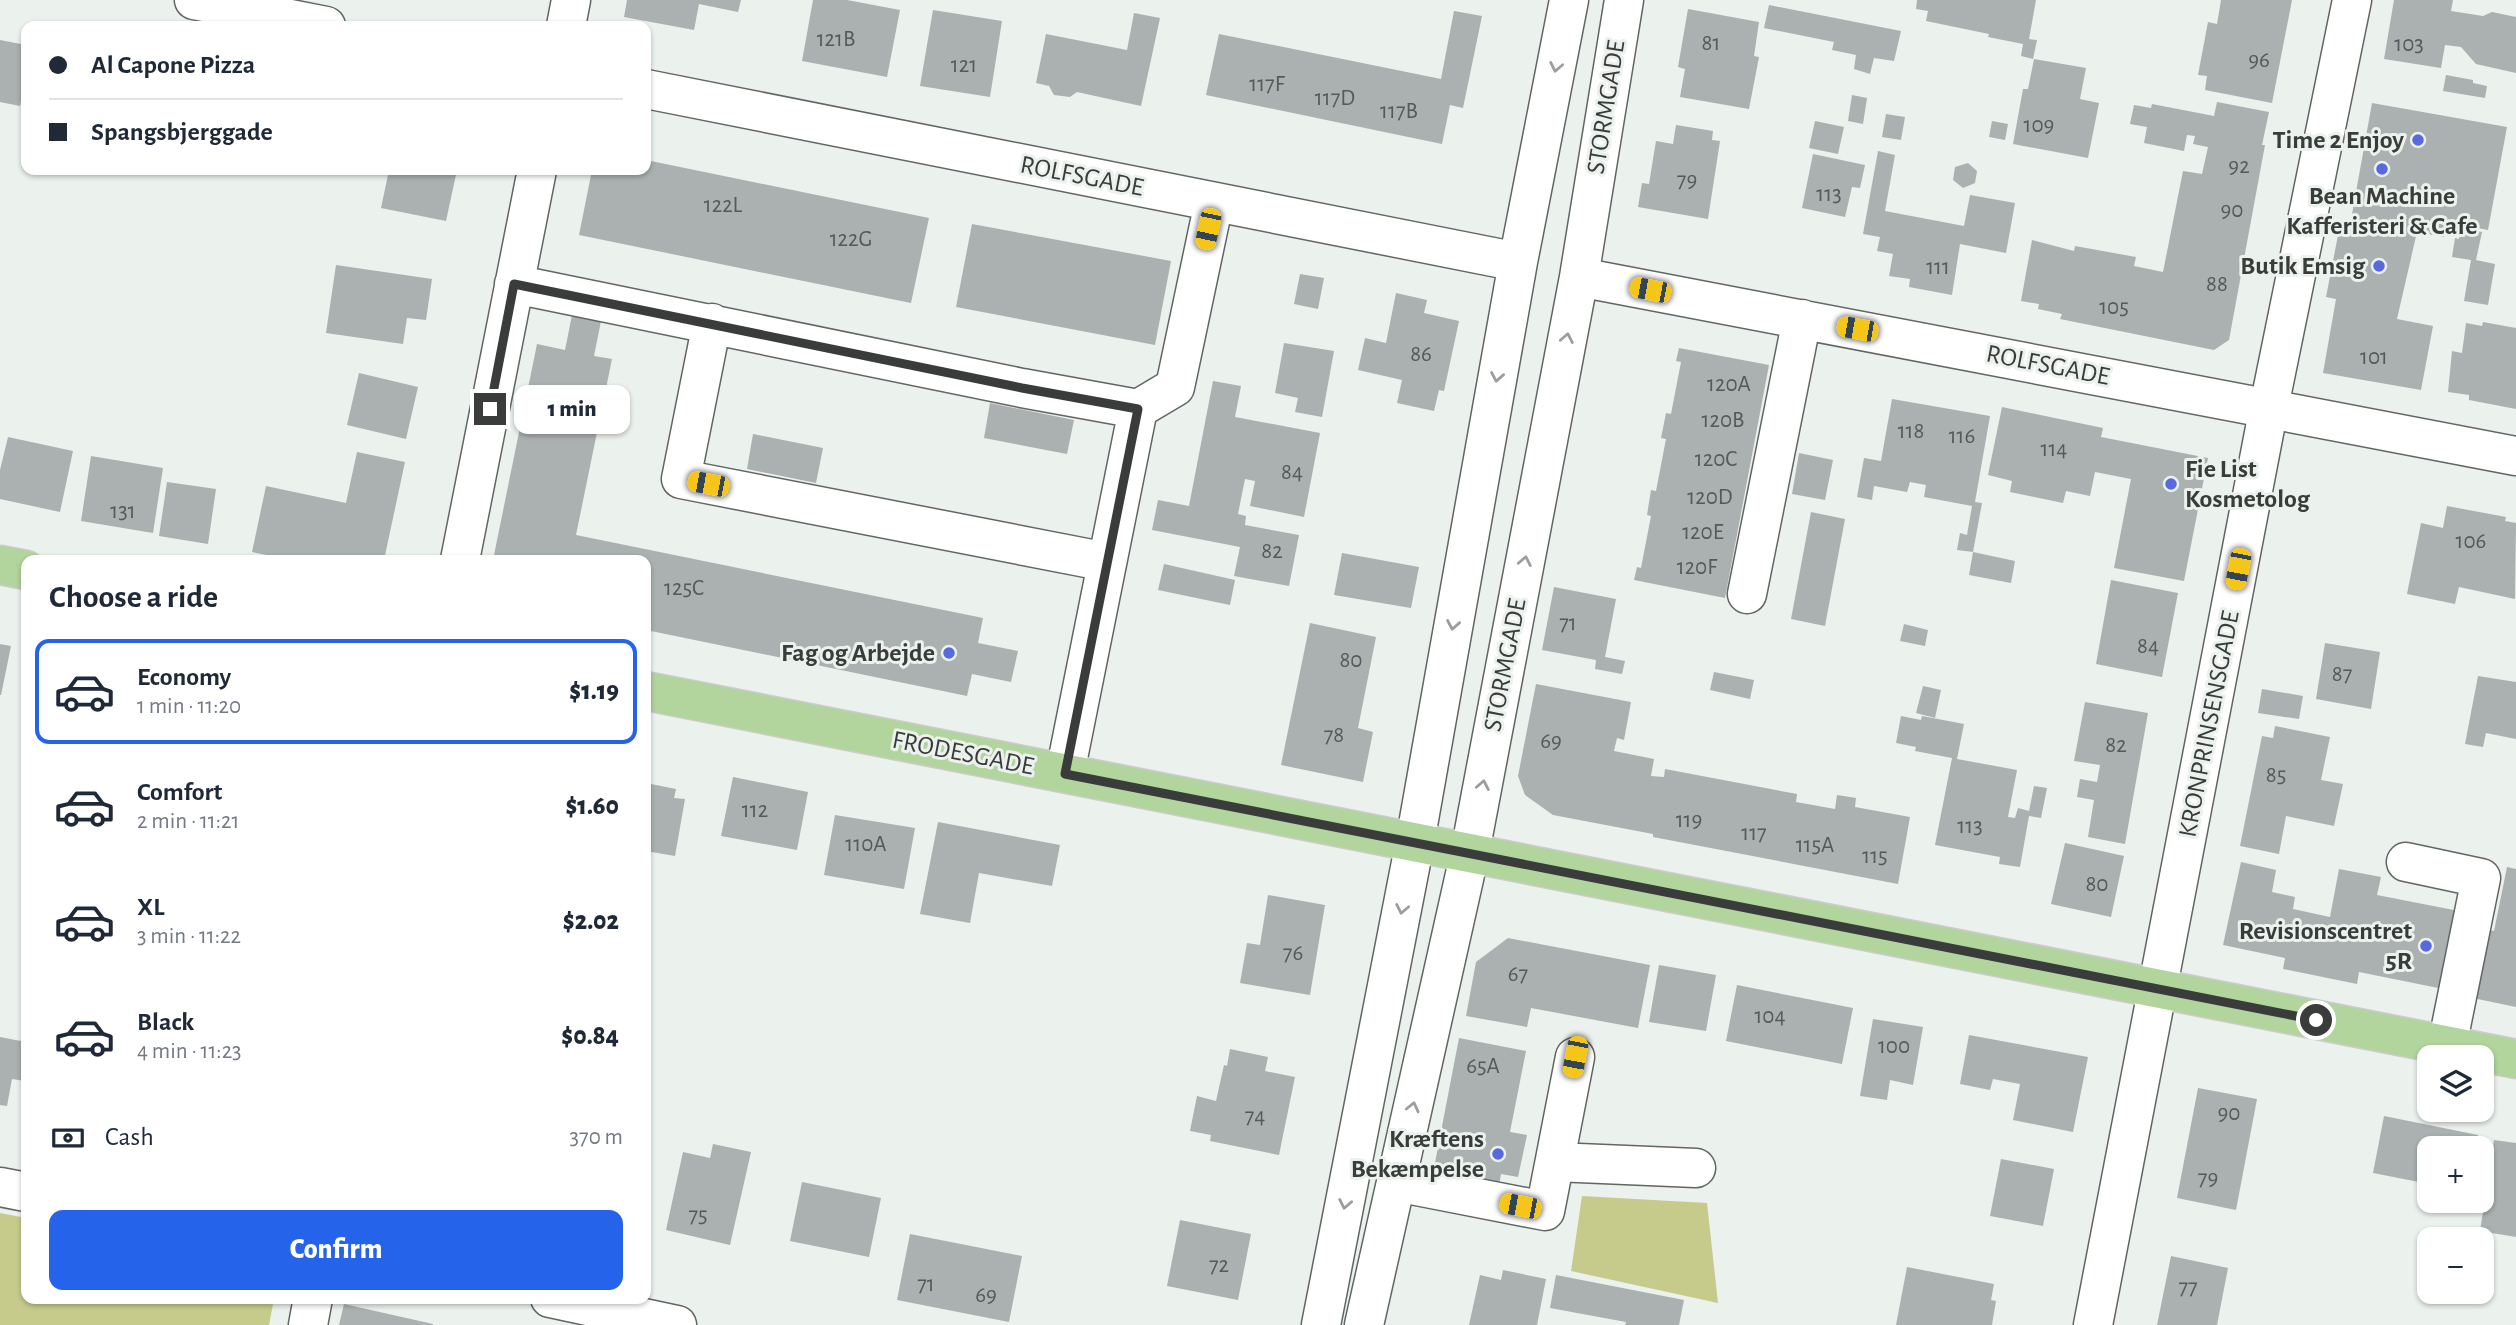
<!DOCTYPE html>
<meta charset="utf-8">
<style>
:root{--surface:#fff;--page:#f6f6f7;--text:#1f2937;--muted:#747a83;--line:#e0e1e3;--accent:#2563eb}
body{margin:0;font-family:"Alegreya Sans",sans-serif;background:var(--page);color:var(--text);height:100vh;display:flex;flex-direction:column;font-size:26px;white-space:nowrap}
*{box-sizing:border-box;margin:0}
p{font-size:23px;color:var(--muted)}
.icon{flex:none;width:38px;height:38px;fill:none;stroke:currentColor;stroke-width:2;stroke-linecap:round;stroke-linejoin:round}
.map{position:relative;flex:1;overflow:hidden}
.details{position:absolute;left:21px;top:555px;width:630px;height:749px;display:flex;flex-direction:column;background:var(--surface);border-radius:14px;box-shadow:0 2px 5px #0004}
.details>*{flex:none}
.banner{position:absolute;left:21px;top:21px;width:630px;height:154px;border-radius:14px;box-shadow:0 2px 5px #0004;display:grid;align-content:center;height:154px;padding:0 28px;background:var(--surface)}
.buttons{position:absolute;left:2417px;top:1045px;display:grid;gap:14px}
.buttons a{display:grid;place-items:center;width:77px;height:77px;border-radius:14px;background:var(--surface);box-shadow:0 2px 5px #0004;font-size:35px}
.end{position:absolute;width:32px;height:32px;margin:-16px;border:9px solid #393c3a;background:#fff;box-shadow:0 0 0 4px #fff}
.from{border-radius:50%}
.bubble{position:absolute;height:49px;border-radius:14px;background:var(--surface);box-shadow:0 2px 5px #0004;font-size:23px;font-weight:800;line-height:49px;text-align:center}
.car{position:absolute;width:21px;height:42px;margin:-21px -10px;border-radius:9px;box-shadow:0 0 5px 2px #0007;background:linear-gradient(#f5c518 24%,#345 0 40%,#f5c518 0 76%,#345 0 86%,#f5c518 0)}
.banner b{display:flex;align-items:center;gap:24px;height:66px;font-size:26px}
.banner b+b{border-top:2px solid var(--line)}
.banner i{width:18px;height:18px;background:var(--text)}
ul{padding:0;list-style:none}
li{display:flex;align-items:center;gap:21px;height:105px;margin:0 14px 10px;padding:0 14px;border:4px solid transparent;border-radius:14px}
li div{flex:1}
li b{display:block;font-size:26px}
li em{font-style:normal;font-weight:800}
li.selected{border-color:var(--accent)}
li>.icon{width:63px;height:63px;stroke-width:1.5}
h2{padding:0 28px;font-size:32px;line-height:84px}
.pay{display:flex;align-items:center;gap:18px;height:77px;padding:0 28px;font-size:26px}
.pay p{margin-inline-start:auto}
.action{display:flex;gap:14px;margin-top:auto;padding:14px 28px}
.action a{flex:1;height:80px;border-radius:14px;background:var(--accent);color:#fff;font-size:28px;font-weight:800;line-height:80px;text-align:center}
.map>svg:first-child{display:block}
</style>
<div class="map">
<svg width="2516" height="1325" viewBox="0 0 2516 1325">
<rect width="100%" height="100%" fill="#ebf1ed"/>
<path fill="#c6cb8c" d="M1582 1196 1707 1203 1718 1303 1571 1271Z
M0 1213 26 1218V1298L274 1299 269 1325H0Z"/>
<path fill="#aab1b0" d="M627 0H741L738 12 699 4 694 30 624 17Z
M813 0H847L900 10 887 77 802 61Z
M1917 0H2036L2029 39 2037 40 2033 59 2021 56 2023 44 1988 37 1989 34 1926 21 1928 11 1916 9Z
M2221 0H2292L2272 103 2205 90 2207 76 2198 75 2208 22 2217 24Z
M2394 0H2453L2451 11 2483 16 2492 12 2516 17V73L2476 64 2461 47 2445 45 2441 68 2384 59Z
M1769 5 1901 31 1894 61 1874 58 1870 74 1854 69 1856 55 1832 50 1834 42 1764 28Z
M1688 9 1759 22 1754 56 1759 57 1749 109 1680 97 1685 69 1678 67Z
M933 10 1002 21 990 97 920 86Z
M1454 11 1482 16 1463 108 1450 105 1442 144 1206 95 1219 34 1441 79Z
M1134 13 1160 18 1141 106 1077 92 1070 97 1054 95 1049 86 1036 83 1046 34 1127 50Z
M0 40 26 45V76L20 106 0 102Z
M2034 59 2086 68 2080 99 2099 103 2088 158 2013 144 2023 89H2028Z
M2446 75 2473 80V83L2487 86 2485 98 2443 91Z
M1852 95 1867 98 1863 124 1848 121Z
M2217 102 2269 112 2262 145H2265L2229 340 2214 350 2060 319 2062 314 2038 309 2039 304 2021 301 2032 240 2074 251 2075 246 2136 257 2134 266 2163 272 2183 171 2202 174 2208 147 2193 144 2195 136 2187 135 2184 151 2144 143 2147 127 2130 124 2134 105 2151 108 2152 104 2214 116Z
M2372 103 2507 127 2488 230 2447 222 2444 237 2417 232 2397 319 2433 326 2421 390 2323 373 2336 299 2326 297 2339 230 2349 231Z
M1886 114 1905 117 1901 140 1882 137Z
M1815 121 1844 127 1838 154 1809 148Z
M1992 121 2008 124 2005 140 1989 137Z
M1676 125 1713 131 1712 140 1720 141 1708 219 1638 207 1642 183 1649 184 1656 141 1673 144Z
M1878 151 1895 155 1885 211 1964 226 1970 195 2015 203 2006 253 1960 244 1952 295 1909 287 1910 279 1889 276 1893 254 1877 251 1880 237 1863 234Z
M1813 154 1865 165 1860 188 1852 187 1845 217 1802 208Z
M646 160 929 218 911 303 579 235 592 170H646Z
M1968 163 1977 171 1975 183 1963 188 1953 180 1955 167Z
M389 170H457L446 221 381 208Z
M972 224 1171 261 1155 345 956 307Z
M2460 228 2482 232 2476 260 2495 264 2488 305 2464 301 2471 260 2452 257 2455 238 2459 239Z
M336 265 432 279 426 320 407 318 403 344 326 333Z
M1300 274 1324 278 1318 309 1294 304Z
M1396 293 1427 300 1424 313 1459 321 1444 391 1439 390 1434 411 1397 403 1402 380 1358 370 1365 338 1386 343Z
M572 315 601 321 594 356 612 359 576 535 983 618 978 643 1018 651 1011 682 972 674 967 696 646 630V560H493L537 344 565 350Z
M2483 322 2516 328V409L2469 400V395L2448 392 2452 351 2462 353 2466 323 2482 326Z
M1284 343 1334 351 1322 417 1295 412 1298 398 1275 393Z
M1679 348 1769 365 1725 598 1634 580 1637 567 1641 568 1651 516 1647 515 1651 490 1656 491 1666 439 1661 438 1666 413 1671 414 1681 362 1676 361Z
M359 373 418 387 406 439 347 425Z
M1213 381 1241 386 1235 417 1320 433 1304 517 1250 506 1255 481 1245 479 1238 514 1246 516 1245 525 1299 535 1289 586 1234 576 1240 547 1152 530 1158 500 1189 506Z
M1892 399 1990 416 1975 502 1982 503 1973 552 1957 550 1960 533 1967 535 1972 506 1924 497 1926 485 1910 482 1907 492 1874 486 1872 500 1857 497 1864 458 1881 461Z
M990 403 1074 420 1067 454 984 438Z
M2002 407 2103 428 2101 437 2208 458 2184 581 2114 568 2131 479 2095 472 2090 496 2066 491 2063 503 2010 492 2012 481 1988 475Z
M753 434 823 448 816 483 747 469Z
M8 437 73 451 60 512 0 499V470Z
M357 452 405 462 384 560H292L252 552 266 486 346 503Z
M1799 453 1833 460 1825 500 1792 494Z
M91 456 163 468 153 533 81 521Z
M167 482 216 489 208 544 159 536Z
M2447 506 2506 517 2505 521 2516 523 2515 599 2459 587 2455 604 2407 594 2421 523 2443 528Z
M1811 512 1845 519 1825 626 1791 619Z
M1973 552 2015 561 2011 583 1969 575Z
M1342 553 1419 567 1411 608 1334 595Z
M1164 564 1235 580 1230 605 1158 590Z
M2111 580 2178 593 2162 677 2096 664Z
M1554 587 1616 599 1605 657 1625 661 1622 674 1595 669 1596 660 1542 650Z
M1310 623 1376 637 1358 728 1373 732 1363 782 1281 765Z
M1904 624 1928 630 1925 646 1900 641Z
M2325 643 2380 652 2371 709 2316 699Z
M0 644 11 646 1 695H0Z
M1714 672 1754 680 1750 699 1710 690Z
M2478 676 2516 682V739L2486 733 2483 747 2465 744Z
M1536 684 1631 702 1624 740 1617 738 1614 751 1654 759 1651 776 1664 777 1665 769 1797 794 1796 802 1835 809 1837 795 1856 798 1855 807 1910 817 1898 884 1653 837V834L1553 815 1525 795 1518 776Z
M1923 686 1941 690 1935 718 1916 713Z
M2262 689 2303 696 2299 719 2258 713Z
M2085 702 2148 713 2125 844 2088 837 2094 800 2077 797 2080 779 2097 782 2100 765 2074 761Z
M1901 716 1921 720 1922 716 1964 724 1957 759 2017 770 2008 817 2015 818 2018 808 2029 811 2034 786 2047 788 2041 818 2029 816 2020 867 1999 864 2000 857 1935 845 1952 758 1915 751 1916 747 1896 743Z
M2275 726 2330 737 2321 780 2343 784 2334 826 2286 816 2279 854 2240 846 2262 736 2273 738Z
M733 777 808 792 797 850 721 836Z
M646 783 676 789 674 798 685 799 675 856 646 851Z
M835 815 915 828 904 889 824 875Z
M938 822 1060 845 1052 886 979 873 970 923 920 914Z
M2065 843 2124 856 2111 917 2051 904Z
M2241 862 2276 870 2272 892 2295 897 2293 909 2330 917 2339 869 2381 877 2377 895 2464 912 2448 990 2359 972 2357 984 2283 969 2285 958 2223 945Z
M2507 867 2516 869V1007L2468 997 2482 928 2494 931Z
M1268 895 1325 905 1310 995 1240 983 1247 943 1260 945Z
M1508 938 1650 965 1638 1028 1531 1008 1527 1027 1466 1016 1476 962Z
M1659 965 1716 975 1706 1031 1649 1022Z
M1737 985 1853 1008 1842 1064 1726 1041Z
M1873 1019 1923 1027 1913 1085 1890 1080 1887 1100 1860 1096Z
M1969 1035 2088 1057 2073 1132 2013 1120 2020 1084 1993 1079 1990 1090 1960 1084Z
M0 1037 26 1042 25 1081 12 1079 7 1106 0 1105Z
M1459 1038 1526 1051 1510 1132 1527 1135 1518 1177 1501 1174 1499 1185 1433 1173Z
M1230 1049 1268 1057 1265 1071 1295 1077 1279 1155 1210 1141 1211 1135 1190 1131 1197 1096 1216 1101 1224 1065 1227 1066Z
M2198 1088 2257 1099 2236 1210 2177 1198Z
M2384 1116 2478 1135 2476 1148H2429V1184L2373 1173Z
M2494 1140 2516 1143V1237L2480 1231Z
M713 1144 751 1152 730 1245 666 1230 683 1152 710 1158Z
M2001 1159 2054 1169 2043 1226 1990 1216Z
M802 1182 881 1198 869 1257 790 1241Z
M1180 1220 1251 1234 1238 1300 1167 1286Z
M910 1234 1022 1256 1009 1322 897 1300Z
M2171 1256 2228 1268 2217 1325H2157Z
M1907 1267 1994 1284 1991 1300 1996 1301 1992 1325H1896Z
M1503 1270 1546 1279 1537 1325H1469L1480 1275 1501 1280Z
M1556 1275 1684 1300 1679 1325H1625L1626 1322 1550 1308Z
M344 1304 433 1324V1325H339Z"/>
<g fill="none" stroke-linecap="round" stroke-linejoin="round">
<g stroke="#606662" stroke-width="41">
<path id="minor" d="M194 0 326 26
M566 26 571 0
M646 89 1518 262
M1579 277 2516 456
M514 284 1022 388 1138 409
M712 323 681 479 1107 562
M460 560 537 170
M1747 594 1802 319
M1065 773 1138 409 1175 387 1214 202
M2406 862 2481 878 2447 1046
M1555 1162 1696 1168
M1396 1182 1545 1211 1575 1057
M0 1187 26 1192
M550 1298 677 1325
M308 1325 313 1298
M1321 1325 1415 842 1518 262 1569 0
M1364 1325 1470 852 1579 277 1624 0
M2093 1325 2269 407 2352 0"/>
</g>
<g stroke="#ccc" stroke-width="41">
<path id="major" d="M0 565 26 570
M646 691 2516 1059"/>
</g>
<use href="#minor" stroke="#fff" stroke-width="38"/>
<use href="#major" stroke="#b2d49d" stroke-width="38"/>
</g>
<defs><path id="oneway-chevron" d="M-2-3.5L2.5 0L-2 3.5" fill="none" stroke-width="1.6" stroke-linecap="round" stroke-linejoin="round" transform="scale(1.75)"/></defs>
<g stroke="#9c9e9c">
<use href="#oneway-chevron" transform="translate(1556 67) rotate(101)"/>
<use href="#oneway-chevron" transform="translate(1567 338) rotate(-79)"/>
<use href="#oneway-chevron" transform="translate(1497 377) rotate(100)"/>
<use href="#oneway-chevron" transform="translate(1525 561) rotate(-79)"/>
<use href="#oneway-chevron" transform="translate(1453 625) rotate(100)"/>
<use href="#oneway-chevron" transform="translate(1483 785) rotate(-79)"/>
<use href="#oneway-chevron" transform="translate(1402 909) rotate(101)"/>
<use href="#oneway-chevron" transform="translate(1413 1107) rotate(-77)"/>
<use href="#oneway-chevron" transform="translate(1345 1204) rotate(101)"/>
</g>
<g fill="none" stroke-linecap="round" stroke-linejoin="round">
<path stroke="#393c3a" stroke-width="9" d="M490 409 514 284 1022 388 1138 409 1065 774 2316 1020"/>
</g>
<g fill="#596ae0" stroke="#ebf1ed" stroke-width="2.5">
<circle cx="2418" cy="140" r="7"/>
<circle cx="2382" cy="169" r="7"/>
<circle cx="2379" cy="266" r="7"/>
<circle cx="2171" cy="484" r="7"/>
<circle cx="949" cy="653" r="7"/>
<circle cx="2426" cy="946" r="7"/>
<circle cx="1498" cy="1154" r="7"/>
</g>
<g text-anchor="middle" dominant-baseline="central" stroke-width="6" stroke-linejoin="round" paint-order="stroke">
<g font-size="23" fill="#555958">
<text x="836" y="39">121B</text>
<text x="1711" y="43">81</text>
<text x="2409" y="44">103</text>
<text x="2259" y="60">96</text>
<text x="964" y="65">121</text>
<text x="1267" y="84">117F</text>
<text x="1335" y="98">117D</text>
<text x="1399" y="111">117B</text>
<text x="2039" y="125">109</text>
<text x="2239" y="166">92</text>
<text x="1687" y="180">79</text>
<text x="1829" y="194">113</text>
<text x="723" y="205">122L</text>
<text x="2232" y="210">90</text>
<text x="851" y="239">122G</text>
<text x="1938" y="267">111</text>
<text x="2217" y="284">88</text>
<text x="2114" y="307">105</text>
<text x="1421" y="354">86</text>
<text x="2374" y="357">101</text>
<text x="1729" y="384">120A</text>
<text x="1723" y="420">120B</text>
<text x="1911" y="431">118</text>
<text x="1962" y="436">116</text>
<text x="2054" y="449">114</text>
<text x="1716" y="459">120C</text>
<text x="1292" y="472">84</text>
<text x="1710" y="497">120D</text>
<text x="123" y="511">131</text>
<text x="1703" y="532">120E</text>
<text x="2471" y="541">106</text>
<text x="1272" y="551">82</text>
<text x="1697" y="567">120F</text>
<text x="684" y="588">125C</text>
<text x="1568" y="623">71</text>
<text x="2148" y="646">84</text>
<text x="1351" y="660">80</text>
<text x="2342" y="674">87</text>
<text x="1334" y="735">78</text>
<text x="1551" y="741">69</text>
<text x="2116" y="745">82</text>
<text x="2276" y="775">85</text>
<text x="755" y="810">112</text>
<text x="1689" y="820">119</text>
<text x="1970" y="826">113</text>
<text x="1754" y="833">117</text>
<text x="866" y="844">110A</text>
<text x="1815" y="845">115A</text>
<text x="1875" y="856">115</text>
<text x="2097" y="884">80</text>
<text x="1293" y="953">76</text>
<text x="1518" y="974">67</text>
<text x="1770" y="1016">104</text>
<text x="1894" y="1046">100</text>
<text x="1483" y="1066">65A</text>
<text x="2229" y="1113">90</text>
<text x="1255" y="1116">74</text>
<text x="2208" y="1178">79</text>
<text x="698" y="1215">75</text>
<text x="1219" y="1265">72</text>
<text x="926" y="1284">71</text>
<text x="2188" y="1287">77</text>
<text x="986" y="1295">69</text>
</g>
<g font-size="26" fill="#393c3a" stroke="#ebf1ed">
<text transform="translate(1606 107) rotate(-81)">STORMGADE</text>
<text transform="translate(1082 176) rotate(11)">ROLFSGADE</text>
<text transform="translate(2048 365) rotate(11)">ROLFSGADE</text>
<text transform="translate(1505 665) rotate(-79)">STORMGADE</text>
<text transform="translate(2209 724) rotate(-79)">KRONPRINSENSGADE</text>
<text transform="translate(963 753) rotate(11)">FRODESGADE</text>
</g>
<g font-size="26" font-weight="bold" fill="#393c3a" stroke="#ebf1ed" text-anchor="end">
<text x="2404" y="140">Time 2 Enjoy</text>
<text x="2382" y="196" text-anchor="middle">Bean Machine<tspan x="2382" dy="30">Kafferisteri &amp; Cafe</tspan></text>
<text x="2365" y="266">Butik Emsig</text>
<text x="2185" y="469" text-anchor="start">Fie List<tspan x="2185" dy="30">Kosmetolog</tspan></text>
<text x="935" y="653">Fag og Arbejde</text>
<text x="2412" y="931">Revisionscentret<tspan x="2412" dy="30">5R</tspan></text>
<text x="1484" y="1139">Kræftens<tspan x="1484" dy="30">Bekæmpelse</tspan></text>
</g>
</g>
</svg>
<div class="buttons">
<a><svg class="icon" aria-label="layers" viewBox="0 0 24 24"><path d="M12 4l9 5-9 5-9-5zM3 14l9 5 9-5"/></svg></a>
<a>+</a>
<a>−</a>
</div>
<i class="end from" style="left:2316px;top:1020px"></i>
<i class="end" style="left:490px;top:409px"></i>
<div class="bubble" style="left:514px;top:385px;width:116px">1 min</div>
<i class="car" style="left:1208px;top:229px;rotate:192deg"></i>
<i class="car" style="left:1650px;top:290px;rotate:281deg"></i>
<i class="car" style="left:1857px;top:329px;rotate:280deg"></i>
<i class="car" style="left:708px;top:484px;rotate:281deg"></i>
<i class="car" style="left:2238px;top:569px;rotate:191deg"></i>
<i class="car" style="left:1575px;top:1057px;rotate:191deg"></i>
<i class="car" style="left:1520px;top:1206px;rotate:281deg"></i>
<div class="banner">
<b><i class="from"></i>Al Capone Pizza</b>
<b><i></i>Spangsbjerggade</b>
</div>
<section class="details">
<h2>Choose a ride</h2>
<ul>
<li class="selected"><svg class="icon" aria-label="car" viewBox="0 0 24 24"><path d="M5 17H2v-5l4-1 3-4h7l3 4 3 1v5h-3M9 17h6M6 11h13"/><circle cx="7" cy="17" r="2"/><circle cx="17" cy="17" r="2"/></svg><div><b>Economy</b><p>1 min · 11:20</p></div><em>$1.19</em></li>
<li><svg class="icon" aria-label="car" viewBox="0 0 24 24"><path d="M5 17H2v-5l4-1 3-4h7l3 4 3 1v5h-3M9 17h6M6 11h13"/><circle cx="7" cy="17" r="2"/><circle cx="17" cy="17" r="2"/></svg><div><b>Comfort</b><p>2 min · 11:21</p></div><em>$1.60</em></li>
<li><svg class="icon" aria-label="car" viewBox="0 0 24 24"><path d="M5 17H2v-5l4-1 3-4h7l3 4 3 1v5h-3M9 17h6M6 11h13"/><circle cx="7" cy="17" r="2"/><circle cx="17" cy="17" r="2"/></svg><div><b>XL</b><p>3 min · 11:22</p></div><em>$2.02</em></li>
<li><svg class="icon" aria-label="car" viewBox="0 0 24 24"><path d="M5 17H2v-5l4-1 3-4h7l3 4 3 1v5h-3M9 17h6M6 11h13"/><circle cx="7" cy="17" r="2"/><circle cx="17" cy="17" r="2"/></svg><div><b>Black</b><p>4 min · 11:23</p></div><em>$0.84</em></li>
</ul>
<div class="pay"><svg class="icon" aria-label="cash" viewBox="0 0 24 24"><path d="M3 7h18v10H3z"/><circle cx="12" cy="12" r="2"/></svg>Cash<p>370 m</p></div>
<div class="action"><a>Confirm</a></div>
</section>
</div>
